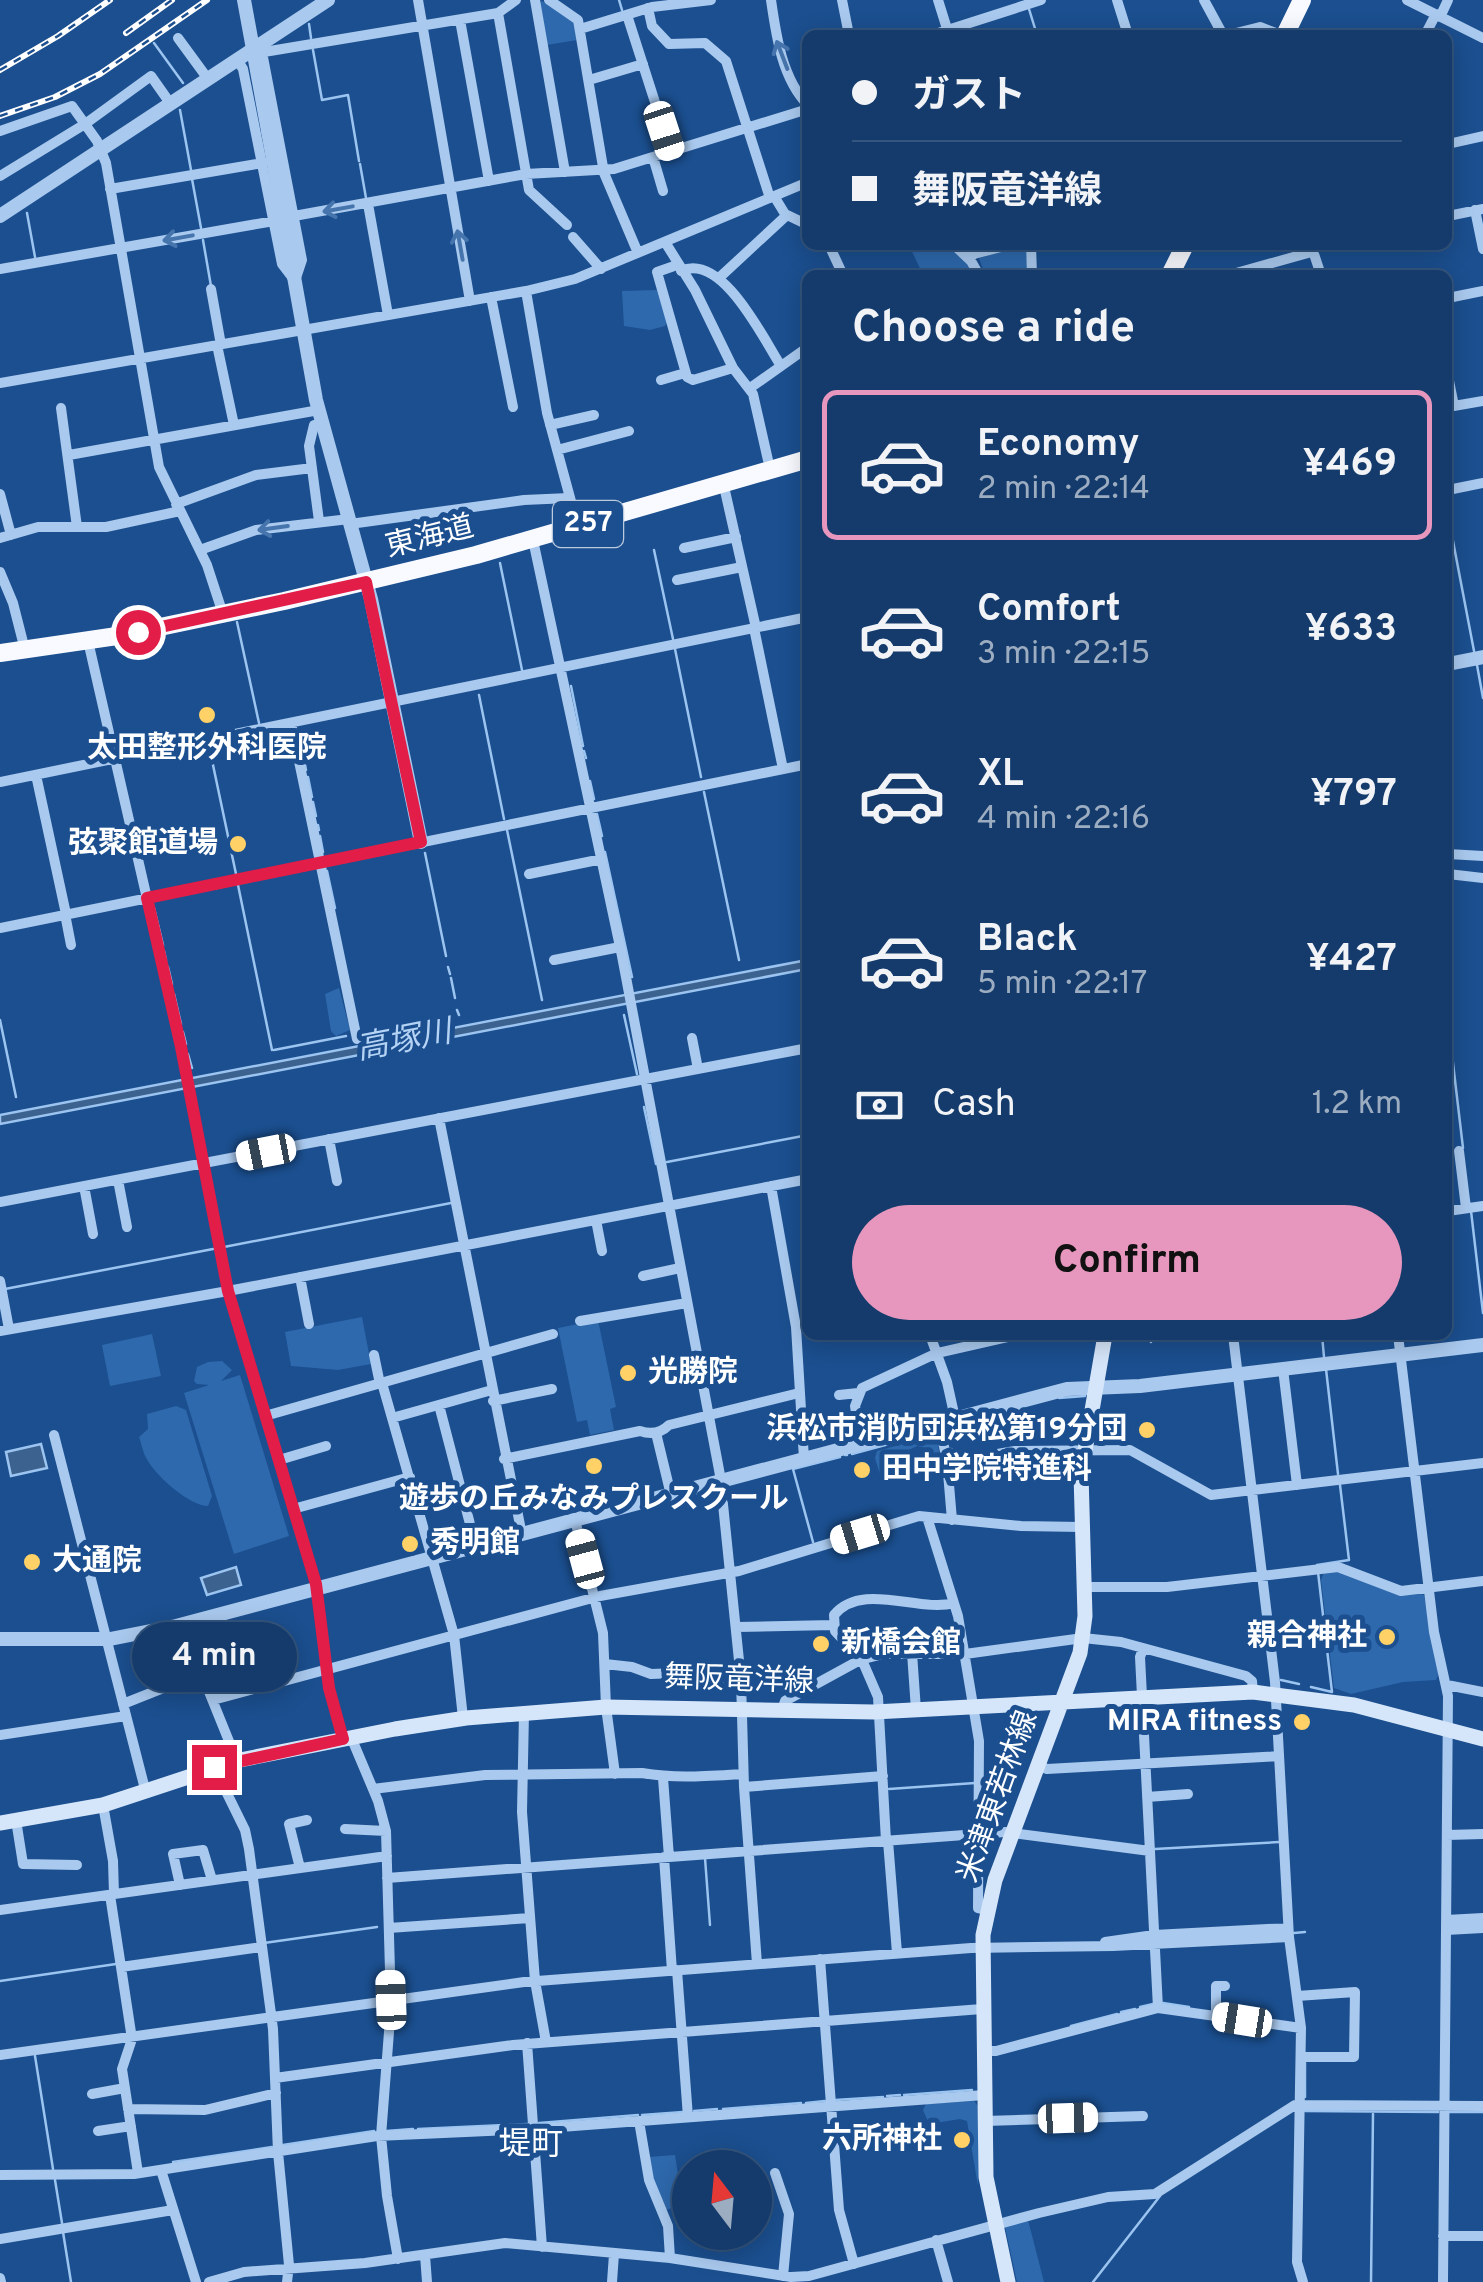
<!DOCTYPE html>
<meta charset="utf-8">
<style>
:root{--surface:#143b6b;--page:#1d4271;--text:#f1f3f6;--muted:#9dadc1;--line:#33557e;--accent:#e797bd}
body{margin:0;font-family:Overpass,"Noto Sans JP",sans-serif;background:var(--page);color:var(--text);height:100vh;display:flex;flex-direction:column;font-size:38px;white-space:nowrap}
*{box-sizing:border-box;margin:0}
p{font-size:32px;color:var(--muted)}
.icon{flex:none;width:55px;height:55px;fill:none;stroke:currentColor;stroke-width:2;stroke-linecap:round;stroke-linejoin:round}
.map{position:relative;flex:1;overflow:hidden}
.drawer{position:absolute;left:802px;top:270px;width:650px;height:1070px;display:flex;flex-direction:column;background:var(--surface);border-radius:15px;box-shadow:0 5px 25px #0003,0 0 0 2px var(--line)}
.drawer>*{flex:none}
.banner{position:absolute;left:802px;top:30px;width:650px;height:220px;border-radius:15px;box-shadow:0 5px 25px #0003,0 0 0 2px var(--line);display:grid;align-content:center;height:220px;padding:0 50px;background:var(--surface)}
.needle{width:65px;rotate:344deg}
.buttons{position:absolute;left:672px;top:2150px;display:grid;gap:20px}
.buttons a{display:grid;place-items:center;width:100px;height:100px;border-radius:50%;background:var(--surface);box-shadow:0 5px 25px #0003,0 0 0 2px var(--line);font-size:50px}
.end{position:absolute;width:45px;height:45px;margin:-22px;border:12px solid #e11d48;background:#fff;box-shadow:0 0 0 5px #fff}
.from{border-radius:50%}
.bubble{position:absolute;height:70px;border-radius:35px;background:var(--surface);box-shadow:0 5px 25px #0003,0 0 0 2px var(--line);font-size:32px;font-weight:700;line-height:70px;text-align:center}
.car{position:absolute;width:30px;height:60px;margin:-30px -15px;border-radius:12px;box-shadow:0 0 8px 2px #0007;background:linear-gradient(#fff 24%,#345 0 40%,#fff 0 76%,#345 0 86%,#fff 0)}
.banner b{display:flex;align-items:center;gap:35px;height:95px;font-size:38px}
.banner b+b{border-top:2px solid var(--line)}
.banner i{width:25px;height:25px;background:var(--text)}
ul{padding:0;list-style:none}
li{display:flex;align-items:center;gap:30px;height:150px;margin:0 20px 15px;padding:0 30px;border:5px solid transparent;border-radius:15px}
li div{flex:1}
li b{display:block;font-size:38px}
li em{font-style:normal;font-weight:700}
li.selected{border-color:var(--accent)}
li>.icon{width:90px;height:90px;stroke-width:1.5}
h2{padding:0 50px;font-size:45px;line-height:120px}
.pay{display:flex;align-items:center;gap:25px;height:110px;padding:0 50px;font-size:38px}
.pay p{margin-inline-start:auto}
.cta{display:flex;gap:20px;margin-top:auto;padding:20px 50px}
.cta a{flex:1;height:115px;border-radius:60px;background:var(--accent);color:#111;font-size:40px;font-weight:700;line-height:115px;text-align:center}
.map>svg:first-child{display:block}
</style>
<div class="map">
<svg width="1483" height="2282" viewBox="0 0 1483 2282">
<rect width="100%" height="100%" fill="#1b4f8f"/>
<path fill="#2e69ad" d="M542 1 574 22 577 40 547 45 539 3Z
M909 245H949L968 263 975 275H923Z
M1016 248 1026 250 1028 275H985L979 258Z
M657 290 667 322 665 326 650 330 624 326 622 291Z
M339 988 350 1030 336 1036 331 1031 325 994Z
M362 1317 371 1364 338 1370 291 1366 285 1332Z
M598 1320 616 1407 610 1409 614 1430 590 1435 587 1420 577 1422 558 1328Z
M152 1334 161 1376 110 1386 102 1345Z
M222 1361 232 1370 221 1381 240 1375 289 1536 234 1554 184 1393 209 1385 197 1384 194 1381 197 1367 208 1362Z
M176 1406 186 1410 212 1496 208 1506C190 1506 157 1477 148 1461 143 1454 142 1445 139 1437L148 1429 147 1414Z
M936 1435 942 1468H936L923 1447 917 1446 905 1452 910 1473 908 1480 888 1481 881 1478 875 1458 877 1451Z
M1338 1570 1424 1595 1439 1673 1436 1680 1403 1682 1351 1694 1334 1688 1321 1580 1324 1572Z
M974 2101 978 2106V2186L967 2121 960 2119 929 2124 923 2110 926 2104Z
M675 2155 679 2181 689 2180 690 2202 666 2210 652 2179 648 2157Z
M1028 2220 1044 2282H1017L1005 2227Z"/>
<path fill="#3c6290" stroke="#9cc4f0" stroke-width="2.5" d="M807 960V969L0 1124V1115Z
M41 1444 47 1468 11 1476 6 1452Z
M236 1567 241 1585 207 1595 201 1578Z"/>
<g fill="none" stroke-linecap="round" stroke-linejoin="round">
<path stroke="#9cc4f0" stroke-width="2.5" d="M619 0 622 10
M1029 9 1037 35
M309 24 311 38
M154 43 183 83
M313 50 322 100 348 95 359 161
M180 110 191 170
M360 164 366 198
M192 179 201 228
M27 213 35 257
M203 240 211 286
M1448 515 1474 651
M654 550 673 639
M500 563 522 670
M237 622 259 723
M675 649 701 777
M1477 665 1483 698
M571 686 583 746
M479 695 504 819
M299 735 303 753
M209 746 236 874
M584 751 586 758
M304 759 306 770
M308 777 312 797
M590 781 594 799
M704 792 739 960
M313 802 316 816
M597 814 602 836
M318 825 319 830
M507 830 542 1000
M320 836 323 852
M605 852 632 977
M425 853 446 956
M327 871 335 908
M238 885 272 1050
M154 908 163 945
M164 951 166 960
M168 967 172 984
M448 967 450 974
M451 978 455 998
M174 994 181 1024
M457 1010 459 1015
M624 1015 637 1074
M0 1020 16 1097
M1448 1021 1463 1148
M183 1032 186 1044
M362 1033 450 1016
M274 1050 346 1036
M188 1054 192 1068
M644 1107 656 1164
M667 1162 808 1135
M1471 1211 1483 1313
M224 1247 451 1203
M5 1289 213 1249
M1322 1335 1324 1357
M1151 1342 1154 1335
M1326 1369 1338 1474
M1059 1398 1085 1396
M1008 1412 1021 1408
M995 1415 1000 1414
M974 1421 987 1417
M946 1429 969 1422
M852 1454 937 1431
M845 1455H847
M813 1542 793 1469 840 1457
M1317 1565 1349 1560 1340 1485
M1281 1680 1299 1684
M1311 1687 1332 1692 1318 1572
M889 1789 975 1783
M1155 1849 1279 1842
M705 1858 710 1925
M1294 1933 1305 1932
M264 1943 377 1927
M0 1981 116 1964
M1163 2003 1189 2007
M1140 2007 1153 2004
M1121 2012 1135 2009
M1071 2026 1117 2014
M35 2056 53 2169
M904 2095 972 2090
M887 2096 900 2095
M1305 2097V2063
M835 2100 883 2097
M806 2103 825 2101
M723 2109 801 2103
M694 2111 717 2109
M1305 2111 1438 2112
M1446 2112H1483
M642 2115 683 2112
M539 2123 638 2115
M418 2129 528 2124
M386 2131 413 2129
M283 2145 374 2131
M173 2162 272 2147
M55 2180 62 2223
M63 2232 71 2282
M1093 2282 1160 2196
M1371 2282 1373 2114"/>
<path stroke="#a9c9ee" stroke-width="10" d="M418 0 470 301
M535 0 565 172
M549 0 578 20 604 173 638 253
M771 0C776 35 782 79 808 105
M842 0 849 35
M938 0 948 32
M1117 0 1128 35
M1204 0 1223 35
M1407 0 1483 38
M648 8 652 26 669 44 705 43 726 61 770 198
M498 13 529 190 567 225
M627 15 671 152
M1440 17 1448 0
M460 20 489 181
M580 29 652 7 711 0
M932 35 1041 0
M1228 35 1260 27 1281 35
M1425 35 1436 14
M178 38 208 79
M264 52 498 13 516 0
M238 61 243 69 282 264 295 281 302 260 261 47
M589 80 643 64
M0 131 72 106 97 141 106 163 159 467 207 565 223 614
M1448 144 1483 136
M653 157 663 191
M0 176 85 124 151 76 170 103
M110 189 263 163
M774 196 785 214 808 225
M368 204 388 315
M1475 210 1483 249
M294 216 526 174 614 169 808 109
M1448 216 1483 209
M573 237 601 269
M665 242 695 290 733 368 753 394 770 469
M829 245 843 275
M954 245 971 261 979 275
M1031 245 1032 275
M1313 251 1321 275
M969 259 974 254 1009 245
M677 265 657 272 687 377 693 380 733 368
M0 269 274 221
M681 271C722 252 763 338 781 366
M1229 275 1308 253 1320 245
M720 277 787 215
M211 289 221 345
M526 291 547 413 578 527
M491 297 513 407
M1448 298 1483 291
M217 345 234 425
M1448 376 1454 406
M661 380 685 373
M0 383 526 291 575 279 808 182
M750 388 808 347
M1448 407 1483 401
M61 408 77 527
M550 425 594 415
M557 450 629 431
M69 455 319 410
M723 482 756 628
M1448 490 1483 483
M0 494 11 535
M176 504 256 475 312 468
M319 521 309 446 314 425 322 423
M350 524 524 500 569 498
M0 538 38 527H106L180 511
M533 540 622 956 720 1475 741 1680 744 1787 757 1964
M684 548 736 537
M200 550 256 530 349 519
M0 572 13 603 25 650
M677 580 742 567
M754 628 783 769
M88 641 181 1047 228 1291 316 1584 329 1689 343 1739
M291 723 357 1039
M36 775 66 914
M0 782 808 617
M136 850 188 841
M1448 854 1483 856
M529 874 602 859
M1448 874 1483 878
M65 914 71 945
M0 928 808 764
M554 960 620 947
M692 1038 698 1069
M439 1118 522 1535
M329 1139 337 1181
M1459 1151 1466 1208
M118 1180 127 1227
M84 1186 93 1234
M771 1186 796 1327 804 1459
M0 1202 808 1048
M1448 1211 1483 1206
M596 1220 602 1251
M643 1276 680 1268
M300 1277 309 1324
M0 1281 9 1329
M580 1321 687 1303
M0 1331 228 1291 808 1179
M930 1335 947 1382 955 1418
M1233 1335 1275 1682 1289 1937 1301 2028 1297 2262 1303 2282
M1398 1335 1434 1632 1448 1696 1443 2282
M374 1355 380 1384
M1283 1369 1297 1485
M382 1383 454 1635 463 1718
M839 1395 858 1393
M493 1401 552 1389
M439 1405 476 1547
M265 1416 553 1334
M392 1418 492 1390
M939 1423 947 1461 952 1520
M656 1433 671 1495
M54 1435 146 1793
M861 1444 855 1406 862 1388 937 1353 1016 1335
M946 1452 974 1458 1015 1451 1130 1450 1211 1495 1483 1463
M504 1459 640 1431C652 1435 661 1433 669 1425L799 1393
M279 1460 326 1446
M293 1509 410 1477
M927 1517 958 1616 979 1741 978 1908 987 1910
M575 1520 603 1633 606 1707 615 1774
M1084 1587H1167L1338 1567 1401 1591 1483 1581
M182 1625 237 1761
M737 1627 833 1625
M1143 1649 1140 1657 1158 2008
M912 1653 916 1710
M605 1664 632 1667 651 1674 678 1673 741 1680
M1447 1685 1483 1692
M213 1700 600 1596 739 1571 919 1516 1021 1526 1081 1527
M123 1704 201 1673
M782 1710 785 1701 860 1660 883 1654H965L1083 1638 1121 1642 1246 1676 1252 1681 1253 1692
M524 1713 522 1812 535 1981 546 2042
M0 1735 126 1716
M351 1737 378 1801 386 1831 391 2006 381 2136 387 2196 398 2259
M1039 1766 1047 1769 1279 1756
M214 1767 245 1830 249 1849 273 2029 278 2152 289 2265 287 2282
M663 1778 669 1857
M744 1787 883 1776
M373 1789 485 1775 642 1773C677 1779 708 1776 743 1774
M1147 1797 1188 1794
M103 1805 113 1861 114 1894
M16 1820 23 1864 77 1865
M345 1829 386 1831
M1447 1835 1483 1834
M886 1841 878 1697 862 1660 835 1631 834 1615C862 1581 919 1613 954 1603
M888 1841 897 1953
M664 1857 672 1971
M300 1868 289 1824 307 1820
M387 1878 1005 1832 1150 1851
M180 1885 173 1854 203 1850 212 1880
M110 1895 132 2039 122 2069 138 2173
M0 1910 387 1856
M1446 1920 1483 1918
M389 1928 530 1918
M1446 1930 1483 1928
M1105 1942 1154 1935 1288 1928
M820 1959 839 2210 854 2264
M121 1967 261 1947
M677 1970 688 2117
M1297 1996 1355 1992 1354 2057H1301
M1216 2016V1986H1225
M527 2043 542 2247
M983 2051H996L1158 2008 1301 2028
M0 2055 524 1982 971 1948 1113 1946 1289 1937
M275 2078 513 2045 982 2009
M92 2094 125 2088
M128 2109 205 2110 276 2093
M639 2121 649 2180 668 2226 670 2258
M985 2121 1143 2116
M98 2131 131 2126
M161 2170 196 2282
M775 2173 789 2214 783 2276
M0 2175 134 2174 377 2136 534 2129 984 2095
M1443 2236H1483
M0 2239 173 2210
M936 2240 948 2282
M425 2255 427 2282
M0 2278 1 2282
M209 2282 244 2272 365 2263 505 2243 670 2258 791 2277 809 2276 1039 2213 1108 2197 1155 2194 1295 2105 1483 2106
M612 2282 614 2254"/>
<path stroke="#a9c9ee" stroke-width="14" d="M268 131 316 400 371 599 421 842
M0 216 328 0
M1448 664 1483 657
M0 1639H110L176 1626 1067 1389 1140 1386 1483 1345"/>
<path stroke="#d6e6fa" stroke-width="15" d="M0 1823 103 1805 240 1760 395 1729 466 1718 606 1707 874 1712 1253 1692 1354 1705 1483 1739
M1008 2282 986 2177 983 1935 995 1880 1080 1653 1085 1616 1081 1474 1105 1335"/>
<path stroke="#f8faff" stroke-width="18" d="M1285 35 1302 0
M1170 275 1185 245
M0 653 117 636 284 601 476 555 808 459"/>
<g stroke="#fff" stroke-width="6">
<path id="rail" d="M126 33 172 0
M0 70 58 36 110 0
M0 116 55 97 100 74 207 0"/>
</g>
<use href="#rail" stroke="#1b4f8f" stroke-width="2.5" stroke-dasharray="8" stroke-linecap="butt"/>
<path stroke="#a9c9ee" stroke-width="14" d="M244 0 268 131"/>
</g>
<defs><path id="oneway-shaft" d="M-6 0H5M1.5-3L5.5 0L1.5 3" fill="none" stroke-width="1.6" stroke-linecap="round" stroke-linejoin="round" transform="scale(2.5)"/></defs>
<g stroke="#4674ac">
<use href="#oneway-shaft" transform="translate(782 55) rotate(-111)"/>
<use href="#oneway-shaft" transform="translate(338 209) rotate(170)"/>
<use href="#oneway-shaft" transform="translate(178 238) rotate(170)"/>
<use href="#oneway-shaft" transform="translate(460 245) rotate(-100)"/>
<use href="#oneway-shaft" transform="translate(273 528) rotate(172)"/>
</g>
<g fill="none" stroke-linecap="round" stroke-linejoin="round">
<path stroke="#e11d48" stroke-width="12" d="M138 632 366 582 421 842 147 898 181 1047 228 1291 316 1584 329 1688 343 1739 214 1767"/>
</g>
<g fill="#ffd166" stroke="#1b4f8f" stroke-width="4">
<circle cx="207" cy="715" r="10"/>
<circle cx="238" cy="844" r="10"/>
<circle cx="628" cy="1373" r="10"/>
<circle cx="1147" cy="1430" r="10"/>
<circle cx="594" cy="1466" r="10"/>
<circle cx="862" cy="1470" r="10"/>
<circle cx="410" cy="1544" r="10"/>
<circle cx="32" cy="1562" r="10"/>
<circle cx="1387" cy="1637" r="10"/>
<circle cx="821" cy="1644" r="10"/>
<circle cx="1302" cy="1722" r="10"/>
<circle cx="962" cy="2140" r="10"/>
</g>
<g text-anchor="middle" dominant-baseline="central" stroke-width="10" stroke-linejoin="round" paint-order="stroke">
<rect fill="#1b4f8f" stroke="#bbcadd" stroke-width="2.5" x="553" y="501" width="70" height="46" rx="8"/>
<g font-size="28" font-weight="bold" fill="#fff">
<text x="588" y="524">257</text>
</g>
<g font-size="30" fill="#fff" stroke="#1b4f8f">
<text transform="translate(430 538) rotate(-14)">東海道</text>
<text transform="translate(739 1681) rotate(2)">舞阪竜洋線</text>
<text transform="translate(999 1797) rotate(-70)">米津東若林線</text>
</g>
<g font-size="30" font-weight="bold" fill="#fff" stroke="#1b4f8f" text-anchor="end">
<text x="207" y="749" text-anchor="middle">太田整形外科医院</text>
<text x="218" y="844">弦聚館道場</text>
<text x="648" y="1373" text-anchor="start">光勝院</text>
<text x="1127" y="1430">浜松市消防団浜松第19分団</text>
<text x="882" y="1470" text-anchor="start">田中学院特進科</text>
<text x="594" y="1500" text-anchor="middle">遊歩の丘みなみプレスクール</text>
<text x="430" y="1544" text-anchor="start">秀明館</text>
<text x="52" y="1562" text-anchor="start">大通院</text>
<text x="1367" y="1637">親合神社</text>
<text x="841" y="1644" text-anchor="start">新橋会館</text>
<text x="1282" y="1722">MIRA fitness</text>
<text x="942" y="2140">六所神社</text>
</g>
<g font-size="32" font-style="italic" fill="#b5d3f5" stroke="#1b4f8f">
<text transform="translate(404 1042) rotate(-11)">高塚川</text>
</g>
<g font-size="32" fill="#fff" stroke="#1b4f8f">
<text x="531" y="2146">堤町</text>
</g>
</g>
</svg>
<div class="buttons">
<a><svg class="needle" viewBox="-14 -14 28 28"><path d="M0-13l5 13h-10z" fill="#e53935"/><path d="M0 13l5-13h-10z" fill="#9dadc1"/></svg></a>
</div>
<i class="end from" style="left:138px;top:632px"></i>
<i class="end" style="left:214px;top:1767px"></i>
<div class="bubble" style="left:132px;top:1622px;width:165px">4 min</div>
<i class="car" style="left:664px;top:131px;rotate:162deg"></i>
<i class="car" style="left:266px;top:1152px;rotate:259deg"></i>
<i class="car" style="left:860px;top:1534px;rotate:253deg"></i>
<i class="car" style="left:585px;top:1559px;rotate:345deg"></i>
<i class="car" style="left:391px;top:2000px;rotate:358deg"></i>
<i class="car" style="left:1242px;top:2020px;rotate:279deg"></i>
<i class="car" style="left:1068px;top:2118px;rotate:88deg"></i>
<div class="banner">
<b><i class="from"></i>ガスト</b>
<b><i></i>舞阪竜洋線</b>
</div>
<section class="drawer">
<h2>Choose a ride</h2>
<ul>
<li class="selected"><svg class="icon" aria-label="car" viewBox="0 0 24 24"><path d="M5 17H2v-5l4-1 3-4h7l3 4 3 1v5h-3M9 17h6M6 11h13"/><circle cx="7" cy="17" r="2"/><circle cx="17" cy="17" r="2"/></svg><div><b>Economy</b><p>2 min · 22:14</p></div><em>¥469</em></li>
<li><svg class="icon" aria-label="car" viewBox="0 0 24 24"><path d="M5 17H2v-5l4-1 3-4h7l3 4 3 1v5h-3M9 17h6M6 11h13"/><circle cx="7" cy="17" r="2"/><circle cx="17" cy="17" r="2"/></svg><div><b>Comfort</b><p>3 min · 22:15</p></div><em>¥633</em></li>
<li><svg class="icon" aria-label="car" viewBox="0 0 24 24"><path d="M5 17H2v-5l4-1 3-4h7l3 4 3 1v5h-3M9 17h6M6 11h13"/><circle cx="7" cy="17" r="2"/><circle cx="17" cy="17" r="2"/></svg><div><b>XL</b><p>4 min · 22:16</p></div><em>¥797</em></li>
<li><svg class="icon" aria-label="car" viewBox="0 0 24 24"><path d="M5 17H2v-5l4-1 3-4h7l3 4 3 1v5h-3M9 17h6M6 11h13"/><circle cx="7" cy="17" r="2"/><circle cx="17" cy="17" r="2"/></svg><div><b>Black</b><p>5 min · 22:17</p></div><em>¥427</em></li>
</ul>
<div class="pay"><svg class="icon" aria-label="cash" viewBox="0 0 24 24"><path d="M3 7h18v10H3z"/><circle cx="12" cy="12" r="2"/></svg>Cash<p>1.2 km</p></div>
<div class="cta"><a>Confirm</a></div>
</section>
</div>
